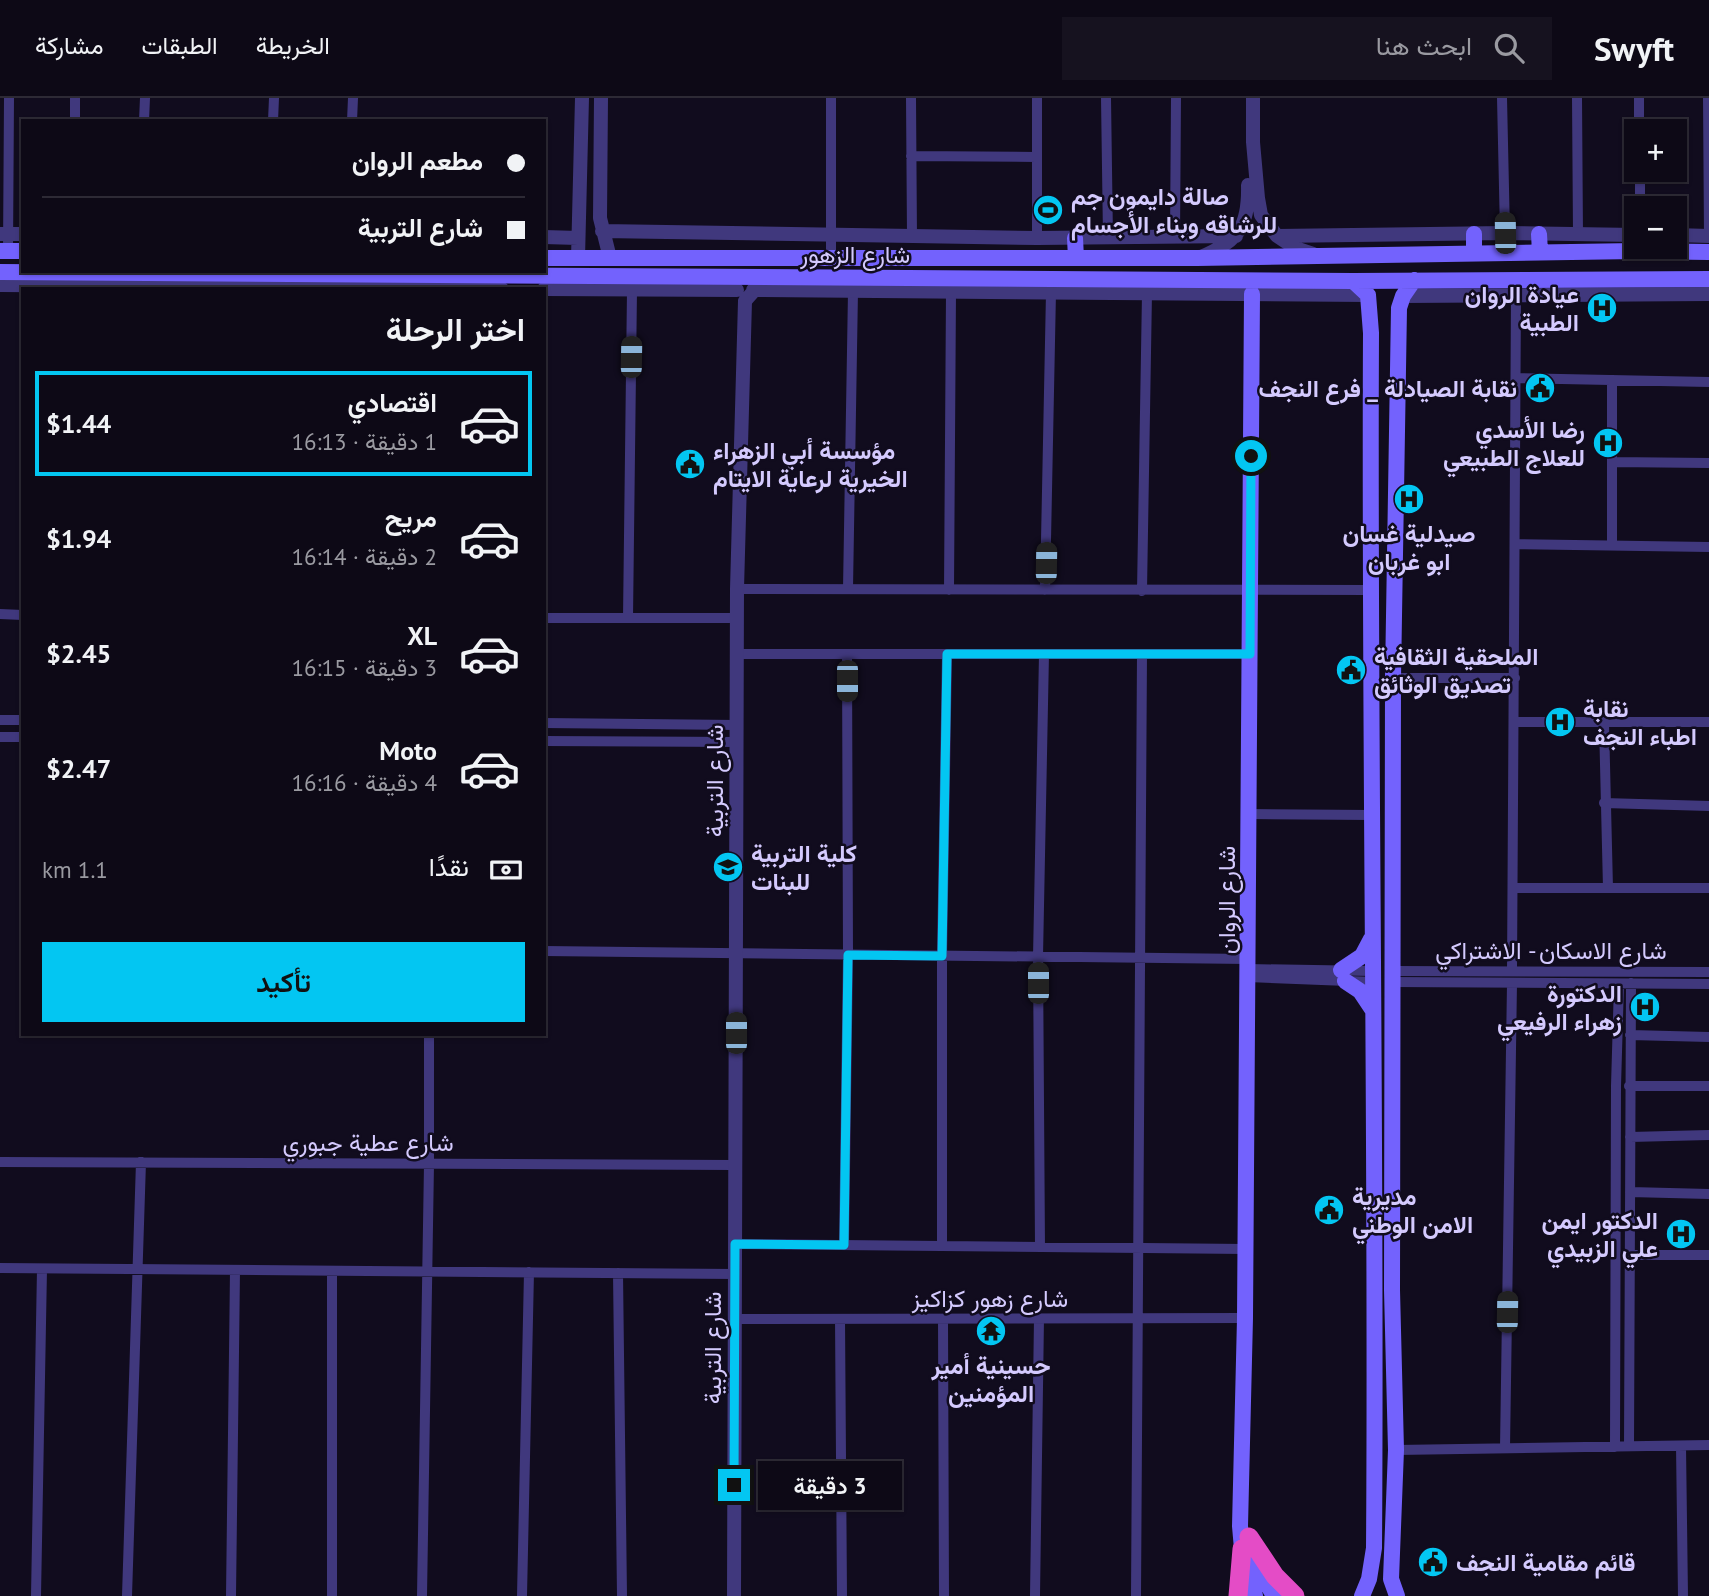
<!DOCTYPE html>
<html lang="ar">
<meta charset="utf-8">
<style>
:root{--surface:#0d0916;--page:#16121f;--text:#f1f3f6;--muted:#9a9aa1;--line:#2d2a35;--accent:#03c6f2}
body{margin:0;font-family:"PT Sans",Vazirmatn,sans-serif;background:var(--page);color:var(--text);direction:rtl;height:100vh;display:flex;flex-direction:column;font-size:26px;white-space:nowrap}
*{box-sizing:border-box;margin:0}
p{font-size:23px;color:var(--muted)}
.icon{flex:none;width:38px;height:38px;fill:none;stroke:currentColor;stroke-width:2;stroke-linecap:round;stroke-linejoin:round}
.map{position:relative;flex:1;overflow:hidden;direction:ltr}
.panel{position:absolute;left:21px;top:189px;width:525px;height:749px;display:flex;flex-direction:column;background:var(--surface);border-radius:0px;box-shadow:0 2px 5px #0004,0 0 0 2px var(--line);direction:rtl}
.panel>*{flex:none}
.top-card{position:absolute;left:21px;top:21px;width:525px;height:154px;border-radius:0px;box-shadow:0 2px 5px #0004,0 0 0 2px var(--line);direction:rtl;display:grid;align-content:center;height:154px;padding:0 21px;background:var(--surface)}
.buttons{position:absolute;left:1624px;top:21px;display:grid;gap:14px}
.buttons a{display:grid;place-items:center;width:63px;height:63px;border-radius:0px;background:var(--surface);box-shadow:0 2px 5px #0004,0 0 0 2px var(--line);font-size:35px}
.end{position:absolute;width:32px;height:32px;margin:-16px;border:9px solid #03c6f2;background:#111;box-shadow:0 0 0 4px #111}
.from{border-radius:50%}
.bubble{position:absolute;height:49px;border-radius:0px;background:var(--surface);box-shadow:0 2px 5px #0004,0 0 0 2px var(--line);font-size:23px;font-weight:600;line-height:49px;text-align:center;direction:rtl}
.car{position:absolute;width:21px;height:42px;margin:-21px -10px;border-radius:9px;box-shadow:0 0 5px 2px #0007;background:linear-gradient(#222 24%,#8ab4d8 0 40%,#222 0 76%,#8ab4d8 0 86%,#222 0)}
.top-card b{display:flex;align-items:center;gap:24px;height:66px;font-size:26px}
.top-card b+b{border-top:2px solid var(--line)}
.top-card i{width:18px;height:18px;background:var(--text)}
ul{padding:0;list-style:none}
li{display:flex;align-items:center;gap:21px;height:105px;margin:0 14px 10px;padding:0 7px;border:4px solid transparent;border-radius:0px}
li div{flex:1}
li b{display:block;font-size:26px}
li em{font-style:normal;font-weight:600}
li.on{border-color:var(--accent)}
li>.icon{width:63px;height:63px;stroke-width:1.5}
h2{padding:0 21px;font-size:32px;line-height:84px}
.pay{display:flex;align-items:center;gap:18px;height:77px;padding:0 21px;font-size:26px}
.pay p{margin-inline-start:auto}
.action{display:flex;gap:14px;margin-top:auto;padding:14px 21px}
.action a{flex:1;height:80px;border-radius:0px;background:var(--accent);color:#111;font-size:28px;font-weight:600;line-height:80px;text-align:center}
header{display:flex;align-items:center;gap:42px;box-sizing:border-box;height:98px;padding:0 35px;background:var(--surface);border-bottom:2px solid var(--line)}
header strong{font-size:33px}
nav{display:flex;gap:38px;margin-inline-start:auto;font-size:24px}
.search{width:490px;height:63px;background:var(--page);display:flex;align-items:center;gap:18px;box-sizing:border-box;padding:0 24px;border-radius:0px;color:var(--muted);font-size:26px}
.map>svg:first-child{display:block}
</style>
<header>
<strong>Swyft</strong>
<div class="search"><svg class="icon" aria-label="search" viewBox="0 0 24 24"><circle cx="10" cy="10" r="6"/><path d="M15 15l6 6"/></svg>ابحث هنا</div>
<nav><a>الخريطة</a><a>الطبقات</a><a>مشاركة</a></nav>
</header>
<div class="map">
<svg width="1709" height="1498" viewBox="0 0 1709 1498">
<rect width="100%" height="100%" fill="#110c1e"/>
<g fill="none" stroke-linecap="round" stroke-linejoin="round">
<path stroke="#40387d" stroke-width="10" d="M75 0V23
M831 0V160
M911 0 912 139
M1106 0 1108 140
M1502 0 1505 135
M1577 0 1578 136
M1639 0V33
M1708 0 1709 138
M144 23 145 0
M273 23 274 0
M352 23 353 0
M911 58 1037 59
M1640 72V110
M1175 139 1176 0
M1037 140V0
M8 153 9 0
M1517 280 1709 284
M1612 282V447
M1613 364 1709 365
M1515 446 1709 449
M737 491 1370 492
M848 491 853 193
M949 492 951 194
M1045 492 1051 194
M1142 493 1147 195
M0 516 23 517
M544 520H737
M628 520 632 192
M737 556H1250
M1393 580H1515
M0 622H23
M1515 624H1709
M544 625 738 627
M1604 625 1608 790
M0 639H23
M544 643 738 644
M1604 705 1709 708
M1249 716 1372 717
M1513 790H1709
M544 853 1248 861
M1248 871 1373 873
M1393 873 1709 874
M1512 873 1516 196
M1248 879 1373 884
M1393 884 1709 886
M1630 937 1709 939
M1629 988H1709
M1630 1039 1709 1037
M0 1064 735 1067
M1630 1094 1709 1096
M735 1146 1246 1151
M844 1147 848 857 847 556
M942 1148V858L947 556
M1040 1149 1038 859 1044 556
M1629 1157H1709
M0 1170 735 1176
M332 1173V1498
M618 1175 622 1498
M735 1221 1245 1220
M840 1221 842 1498
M943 1221 944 1498
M1629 1348 1631 885
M1681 1348 1683 1498
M1615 1349 1616 988 1619 886
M1505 1350 1512 885
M1396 1352 1709 1347
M36 1498 42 1171
M127 1498 141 1064
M231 1498 235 1172
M422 1498 429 1066V936
M522 1498 529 1174
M1035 1498 1039 1220
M1136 1498 1142 556"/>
<path stroke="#40387d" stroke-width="14" d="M601 0 600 120 610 160
M1253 0V44L1258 100 1261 117 1277 138 1295 150 1313 156
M602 133 1037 140 1236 138
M0 136H23
M1675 137 1709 138
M1277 138 1505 135 1636 137
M544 139 578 140
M1201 159C1239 143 1249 128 1248 87
M578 160 582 0
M0 187 502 191
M544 191 737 192
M753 192 1368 197
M1403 198 1709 196
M734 1498 737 491 745 203 766 179"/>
<path stroke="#7362fd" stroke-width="16" d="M1474 136V155
M1539 136 1540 154
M1075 140 1076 160
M0 153H23
M544 160H1197L1635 153 1709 154
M0 174 1353 183 1709 181
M1353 183 1368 197 1371 235C1369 640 1377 1045 1374 1450L1369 1481 1362 1498
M1252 196 1245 1220 1240 1428 1242 1451 1255 1498
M1341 872 1362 858 1371 841
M1345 883 1360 893 1372 911
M1253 1451 1258 1470 1274 1498
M1397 1498 1391 1481 1396 1352 1392 1192 1393 580 1399 210 1403 198 1414 182"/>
<path stroke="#e44cc6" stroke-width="19" d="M1249 1439 1275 1478 1295 1498
M1238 1498 1242 1451"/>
</g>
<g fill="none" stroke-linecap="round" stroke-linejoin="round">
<path stroke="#03c6f2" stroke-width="9" d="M734 1387 735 1146 844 1147 848 857 942 858 947 556H1250L1251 358"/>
</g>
<defs>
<g id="stadium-disc" transform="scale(1.575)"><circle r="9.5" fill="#03c6f2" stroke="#110c1e"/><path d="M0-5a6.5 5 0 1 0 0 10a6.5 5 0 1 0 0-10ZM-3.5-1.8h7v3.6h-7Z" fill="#111"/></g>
<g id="hospital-disc" transform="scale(1.575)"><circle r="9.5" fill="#03c6f2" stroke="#110c1e"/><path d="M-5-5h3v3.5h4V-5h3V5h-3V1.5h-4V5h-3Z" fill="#111"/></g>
<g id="civic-disc" transform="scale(1.575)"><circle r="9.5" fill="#03c6f2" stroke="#110c1e"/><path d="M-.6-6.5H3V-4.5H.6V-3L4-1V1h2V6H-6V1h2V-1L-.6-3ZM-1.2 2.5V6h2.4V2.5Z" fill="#111"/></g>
<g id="university-disc" transform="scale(1.575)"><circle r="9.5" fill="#03c6f2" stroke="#110c1e"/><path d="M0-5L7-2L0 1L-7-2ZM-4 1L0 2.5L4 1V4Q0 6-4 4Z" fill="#111"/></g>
<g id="temple-disc" transform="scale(1.575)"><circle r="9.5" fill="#03c6f2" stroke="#110c1e"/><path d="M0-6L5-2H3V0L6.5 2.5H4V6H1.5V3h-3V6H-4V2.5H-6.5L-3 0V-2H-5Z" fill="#111"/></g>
</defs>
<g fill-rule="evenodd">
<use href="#stadium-disc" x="1048" y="112"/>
<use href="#hospital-disc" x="1602" y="210"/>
<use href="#civic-disc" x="1540" y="290"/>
<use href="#hospital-disc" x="1608" y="345"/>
<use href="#civic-disc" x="690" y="366"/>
<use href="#hospital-disc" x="1409" y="401"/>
<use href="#civic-disc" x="1351" y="572"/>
<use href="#hospital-disc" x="1560" y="624"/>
<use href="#university-disc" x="728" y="769"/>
<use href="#hospital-disc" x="1645" y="909"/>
<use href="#civic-disc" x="1329" y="1112"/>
<use href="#hospital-disc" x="1681" y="1136"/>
<use href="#temple-disc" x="991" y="1233"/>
<use href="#civic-disc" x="1433" y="1464"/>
</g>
<g text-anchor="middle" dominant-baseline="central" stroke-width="5" stroke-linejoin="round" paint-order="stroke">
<g font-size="24" font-weight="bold" fill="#d4cafe" stroke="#110c1e" text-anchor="start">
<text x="1071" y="98">صالة دايمون جم<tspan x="1071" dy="28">للرشاقه وبناء الأجسام</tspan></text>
<text x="1579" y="196" text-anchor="end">عيادة الروان<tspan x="1579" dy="28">الطبية</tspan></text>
<text x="1517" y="290" text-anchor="end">نقابة الصيادلة _ فرع النجف</text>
<text x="1585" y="331" text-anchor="end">رضا الأسدي<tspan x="1585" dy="28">للعلاج الطبيعي</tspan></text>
<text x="713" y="352">مؤسسة أبي الزهراء<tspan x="713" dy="28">الخيرية لرعاية الايتام</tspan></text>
<text x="1409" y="435" text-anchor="middle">صيدلية غسان<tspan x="1409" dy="28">ابو غربان</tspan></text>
<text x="1374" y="558">الملحقية الثقافية<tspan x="1374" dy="28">تصديق الوثائق</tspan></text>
<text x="1583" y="610">نقابة<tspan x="1583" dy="28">اطباء النجف</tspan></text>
<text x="751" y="755">كلية التربية<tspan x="751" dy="28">للبنات</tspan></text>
<text x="1622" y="895" text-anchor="end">الدكتورة<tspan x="1622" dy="28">زهراء الرفيعي</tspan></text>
<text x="1352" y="1098">مديرية<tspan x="1352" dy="28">الامن الوطني</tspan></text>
<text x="1658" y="1122" text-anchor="end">الدكتور ايمن<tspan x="1658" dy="28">علي الزبيدي</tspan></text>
<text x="991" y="1267" text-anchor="middle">حسينية أمير<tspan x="991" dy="28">المؤمنين</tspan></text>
<text x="1456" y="1464">قائم مقامية النجف</text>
</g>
<g font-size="24" fill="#d4cafe" stroke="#110c1e">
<text x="855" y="156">شارع الزهور</text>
<text transform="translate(714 683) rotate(-90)">شارع التربية</text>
<text transform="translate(1226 802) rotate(-90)">شارع الروان</text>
<text x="1551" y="852">شارع الاسكان - الاشتراكي</text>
<text x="368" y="1044">شارع عطية جبوري</text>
<text x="990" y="1200">شارع زهور كزاكيز</text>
<text transform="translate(712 1250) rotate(-90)">شارع التربية</text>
</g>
</g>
</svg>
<div class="buttons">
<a>+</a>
<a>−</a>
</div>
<i class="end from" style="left:1251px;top:358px"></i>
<i class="end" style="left:734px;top:1387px"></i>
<div class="bubble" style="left:758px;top:1363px;width:144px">3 دقيقة</div>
<i class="car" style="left:1505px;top:135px;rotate:359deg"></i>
<i class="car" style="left:631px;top:259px;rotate:1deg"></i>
<i class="car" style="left:1046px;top:465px;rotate:1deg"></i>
<i class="car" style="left:847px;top:583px;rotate:180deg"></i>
<i class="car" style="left:1038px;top:885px;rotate:0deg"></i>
<i class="car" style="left:736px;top:935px;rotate:0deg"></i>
<i class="car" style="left:1507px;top:1214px;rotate:1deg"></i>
<div class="top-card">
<b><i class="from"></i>مطعم الروان</b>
<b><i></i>شارع التربية</b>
</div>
<section class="panel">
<h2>اختر الرحلة</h2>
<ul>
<li class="on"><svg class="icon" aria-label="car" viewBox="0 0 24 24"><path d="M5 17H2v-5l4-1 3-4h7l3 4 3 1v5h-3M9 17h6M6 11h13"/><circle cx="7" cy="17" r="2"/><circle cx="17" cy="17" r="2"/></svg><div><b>اقتصادي</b><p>1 دقيقة · 16:13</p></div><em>$1.44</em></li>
<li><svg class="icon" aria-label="car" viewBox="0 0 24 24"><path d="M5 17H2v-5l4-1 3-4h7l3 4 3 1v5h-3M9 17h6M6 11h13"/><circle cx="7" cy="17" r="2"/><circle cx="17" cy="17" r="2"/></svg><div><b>مريح</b><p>2 دقيقة · 16:14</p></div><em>$1.94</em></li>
<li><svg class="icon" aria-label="car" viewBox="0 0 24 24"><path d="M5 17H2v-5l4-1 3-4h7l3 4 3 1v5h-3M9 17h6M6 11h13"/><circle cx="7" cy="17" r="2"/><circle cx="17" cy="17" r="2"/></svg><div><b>XL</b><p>3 دقيقة · 16:15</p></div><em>$2.45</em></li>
<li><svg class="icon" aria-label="car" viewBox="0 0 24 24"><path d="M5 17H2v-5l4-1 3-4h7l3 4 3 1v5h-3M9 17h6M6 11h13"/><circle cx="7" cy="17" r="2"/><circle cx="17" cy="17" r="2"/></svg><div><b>Moto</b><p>4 دقيقة · 16:16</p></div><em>$2.47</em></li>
</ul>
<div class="pay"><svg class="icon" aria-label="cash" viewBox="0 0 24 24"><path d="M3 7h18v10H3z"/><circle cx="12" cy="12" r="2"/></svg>نقدًا<p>1.1 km</p></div>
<div class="action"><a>تأكيد</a></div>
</section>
</div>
